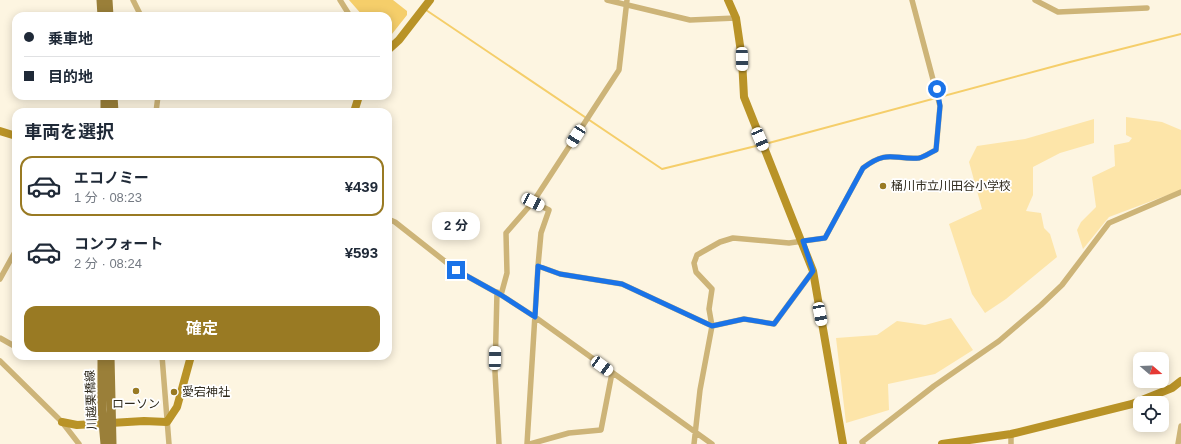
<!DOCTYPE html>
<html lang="ja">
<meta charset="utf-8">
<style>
:root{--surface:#fff;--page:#f6f6f7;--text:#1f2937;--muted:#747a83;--line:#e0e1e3;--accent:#997a23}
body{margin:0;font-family:Arial,"Noto Sans JP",sans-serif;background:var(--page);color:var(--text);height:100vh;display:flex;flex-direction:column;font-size:15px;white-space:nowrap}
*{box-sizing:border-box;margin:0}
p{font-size:13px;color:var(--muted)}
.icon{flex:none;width:22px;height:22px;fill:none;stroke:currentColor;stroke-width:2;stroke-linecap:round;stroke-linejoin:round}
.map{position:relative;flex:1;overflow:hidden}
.panel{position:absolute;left:12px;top:108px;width:380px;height:252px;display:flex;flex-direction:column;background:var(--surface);border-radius:12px;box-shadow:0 2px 10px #0003}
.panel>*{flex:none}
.top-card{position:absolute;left:12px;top:12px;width:380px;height:88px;border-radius:12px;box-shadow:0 2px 10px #0003;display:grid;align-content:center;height:88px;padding:0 12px;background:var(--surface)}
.needle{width:26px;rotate:109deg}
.fabs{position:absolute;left:1133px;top:352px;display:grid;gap:8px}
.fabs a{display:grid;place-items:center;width:36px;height:36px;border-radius:8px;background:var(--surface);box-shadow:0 2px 10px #0003;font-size:20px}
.end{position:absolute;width:18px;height:18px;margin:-9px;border:5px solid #1a73e8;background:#fff;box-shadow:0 0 0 2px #fff}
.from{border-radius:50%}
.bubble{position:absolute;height:28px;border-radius:12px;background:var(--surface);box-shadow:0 2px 10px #0003;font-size:13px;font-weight:700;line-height:28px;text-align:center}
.car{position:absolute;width:12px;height:24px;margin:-12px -6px;border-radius:5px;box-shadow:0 0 3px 1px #0007;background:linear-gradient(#fff 24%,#345 0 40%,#fff 0 76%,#345 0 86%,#fff 0)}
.top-card b{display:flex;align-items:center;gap:14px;height:38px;font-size:15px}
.top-card b+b{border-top:1px solid var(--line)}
.top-card i{width:10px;height:10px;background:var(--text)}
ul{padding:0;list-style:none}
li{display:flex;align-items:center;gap:12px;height:60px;margin:0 8px 6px;padding:0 4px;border:2px solid transparent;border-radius:12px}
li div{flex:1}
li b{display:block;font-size:15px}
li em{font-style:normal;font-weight:700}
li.current{border-color:var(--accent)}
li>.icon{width:36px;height:36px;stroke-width:1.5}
h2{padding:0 12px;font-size:18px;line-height:48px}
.primary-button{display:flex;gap:8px;margin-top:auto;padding:8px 12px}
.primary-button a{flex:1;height:46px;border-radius:12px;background:var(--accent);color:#fff;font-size:16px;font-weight:700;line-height:46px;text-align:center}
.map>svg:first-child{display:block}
</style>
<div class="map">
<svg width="1181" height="444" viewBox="0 0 1181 444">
<rect width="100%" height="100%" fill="#fdf5e1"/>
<path fill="#fde5a9" d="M1126 117 1162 122 1181 130V190L1109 217 1083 249 1077 230 1081 222 1096 207 1092 177 1115 166 1114 145 1129 142 1132 138 1126 135Z
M1094 119V143L1060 153 1033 167V195L1026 211 1041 213 1044 228 1050 234 1057 257 1006 299 985 313 972 294 949 224 982 209 969 162 977 146 1025 139Z
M951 318 973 350 935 374 888 384 889 410 846 423 836 338 877 335 897 321 925 325Z"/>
<path fill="#f5ce6a" d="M349 0H393L407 11V15L388 39V16H363Z"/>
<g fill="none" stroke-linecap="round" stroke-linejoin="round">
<path stroke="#f5ce6a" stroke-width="2" d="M426 10 662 169 760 145
M765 144 1070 62 1181 34"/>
<path stroke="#cdb478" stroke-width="5.5" d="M133 0 141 16
M340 0 350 16
M607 0 690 20 736 18
M1035 0 1058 12 1147 8
M156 112 158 96
M388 219 395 222 456 270 501 295 535 317 712 444
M538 266 560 274 622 284 712 326 744 319 774 324 813 271
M0 279 16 250
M497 292 495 372 499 444
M501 295 507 273 506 233 533 202 619 70 627 0
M0 338 16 347
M162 356 169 444
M0 361 62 422 79 444
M1011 434V444
M527 444 538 266 541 233 549 210 533 202
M530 444 569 433 601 430 612 373
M694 444 700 390 712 326 709 309 712 289 696 272 694 263 697 255 720 242 733 238 789 243 825 238 863 168C888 149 893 160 919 158 924 157 931 152 936 150L940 106 912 0
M863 444 862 442 934 386 999 341 1041 305 1062 285 1109 223 1181 192
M1178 444 1181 426"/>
<path stroke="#b99327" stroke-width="8" d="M728 0 736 18 742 59 744 97 813 271 843 444
M388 50 399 40 430 0
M354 112 359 96
M0 131 16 136
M62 422 77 425 144 421 167 422 177 407 191 356
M942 444 1011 434 1132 404 1172 388 1181 381"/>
<path stroke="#9a7f39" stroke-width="9" d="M101 0 102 16
M108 0 109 16
M105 96V112
M113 96 114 112
M102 356V410L105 444
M110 356 112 444"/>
</g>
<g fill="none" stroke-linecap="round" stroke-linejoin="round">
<path stroke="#1a73e8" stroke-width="5" d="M456 270 501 295 535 317 538 266 560 274 622 284 712 326 744 319 774 324 813 271 803 241 825 238 863 168C888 149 894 160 919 158 924 157 931 152 936 150L940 106 937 89"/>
</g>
<g fill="#997a23" stroke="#fff" stroke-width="1.5">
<circle cx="883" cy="186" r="4"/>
<circle cx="136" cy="391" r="4"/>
<circle cx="174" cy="392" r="4"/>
</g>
<g text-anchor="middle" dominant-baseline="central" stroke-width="3.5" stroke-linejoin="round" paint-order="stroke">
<g font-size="12" fill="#2f2a1d" stroke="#fff" text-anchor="start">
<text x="891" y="186">桶川市立川田谷小学校</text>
<text x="182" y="392">愛宕神社</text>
<text x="136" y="404" text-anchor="middle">ローソン</text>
</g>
<g font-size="12" fill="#2f2a1d" stroke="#fff">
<text transform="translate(91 400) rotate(-92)">川越栗橋線</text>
</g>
</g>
</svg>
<div class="fabs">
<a><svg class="needle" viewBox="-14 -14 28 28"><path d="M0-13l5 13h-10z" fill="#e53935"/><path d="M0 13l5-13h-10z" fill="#747a83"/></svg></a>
<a><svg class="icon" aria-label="locate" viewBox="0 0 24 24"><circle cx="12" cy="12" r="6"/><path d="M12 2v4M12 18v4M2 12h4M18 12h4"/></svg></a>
</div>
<i class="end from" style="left:937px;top:89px"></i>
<i class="end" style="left:456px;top:270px"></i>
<div class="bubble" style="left:432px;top:212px;width:48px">2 分</div>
<i class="car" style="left:742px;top:59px;rotate:179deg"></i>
<i class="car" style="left:576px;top:136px;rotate:213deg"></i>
<i class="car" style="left:760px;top:139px;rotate:157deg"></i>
<i class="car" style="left:533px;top:202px;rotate:117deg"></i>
<i class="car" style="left:820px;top:314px;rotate:169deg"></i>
<i class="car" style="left:495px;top:358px;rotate:1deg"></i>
<i class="car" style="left:602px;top:366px;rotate:126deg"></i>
<div class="top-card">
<b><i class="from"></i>乗車地</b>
<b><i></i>目的地</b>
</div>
<section class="panel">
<h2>車両を選択</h2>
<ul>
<li class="current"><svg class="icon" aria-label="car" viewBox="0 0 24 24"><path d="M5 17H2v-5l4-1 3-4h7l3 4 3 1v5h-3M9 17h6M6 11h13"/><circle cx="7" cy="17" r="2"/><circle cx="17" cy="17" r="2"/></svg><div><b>エコノミー</b><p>1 分 · 08:23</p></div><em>¥439</em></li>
<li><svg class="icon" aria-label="car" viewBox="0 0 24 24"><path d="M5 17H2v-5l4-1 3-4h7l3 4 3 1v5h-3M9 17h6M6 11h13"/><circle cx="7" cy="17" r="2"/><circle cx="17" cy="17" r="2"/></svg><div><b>コンフォート</b><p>2 分 · 08:24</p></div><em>¥593</em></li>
</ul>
<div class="primary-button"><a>確定</a></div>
</section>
</div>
